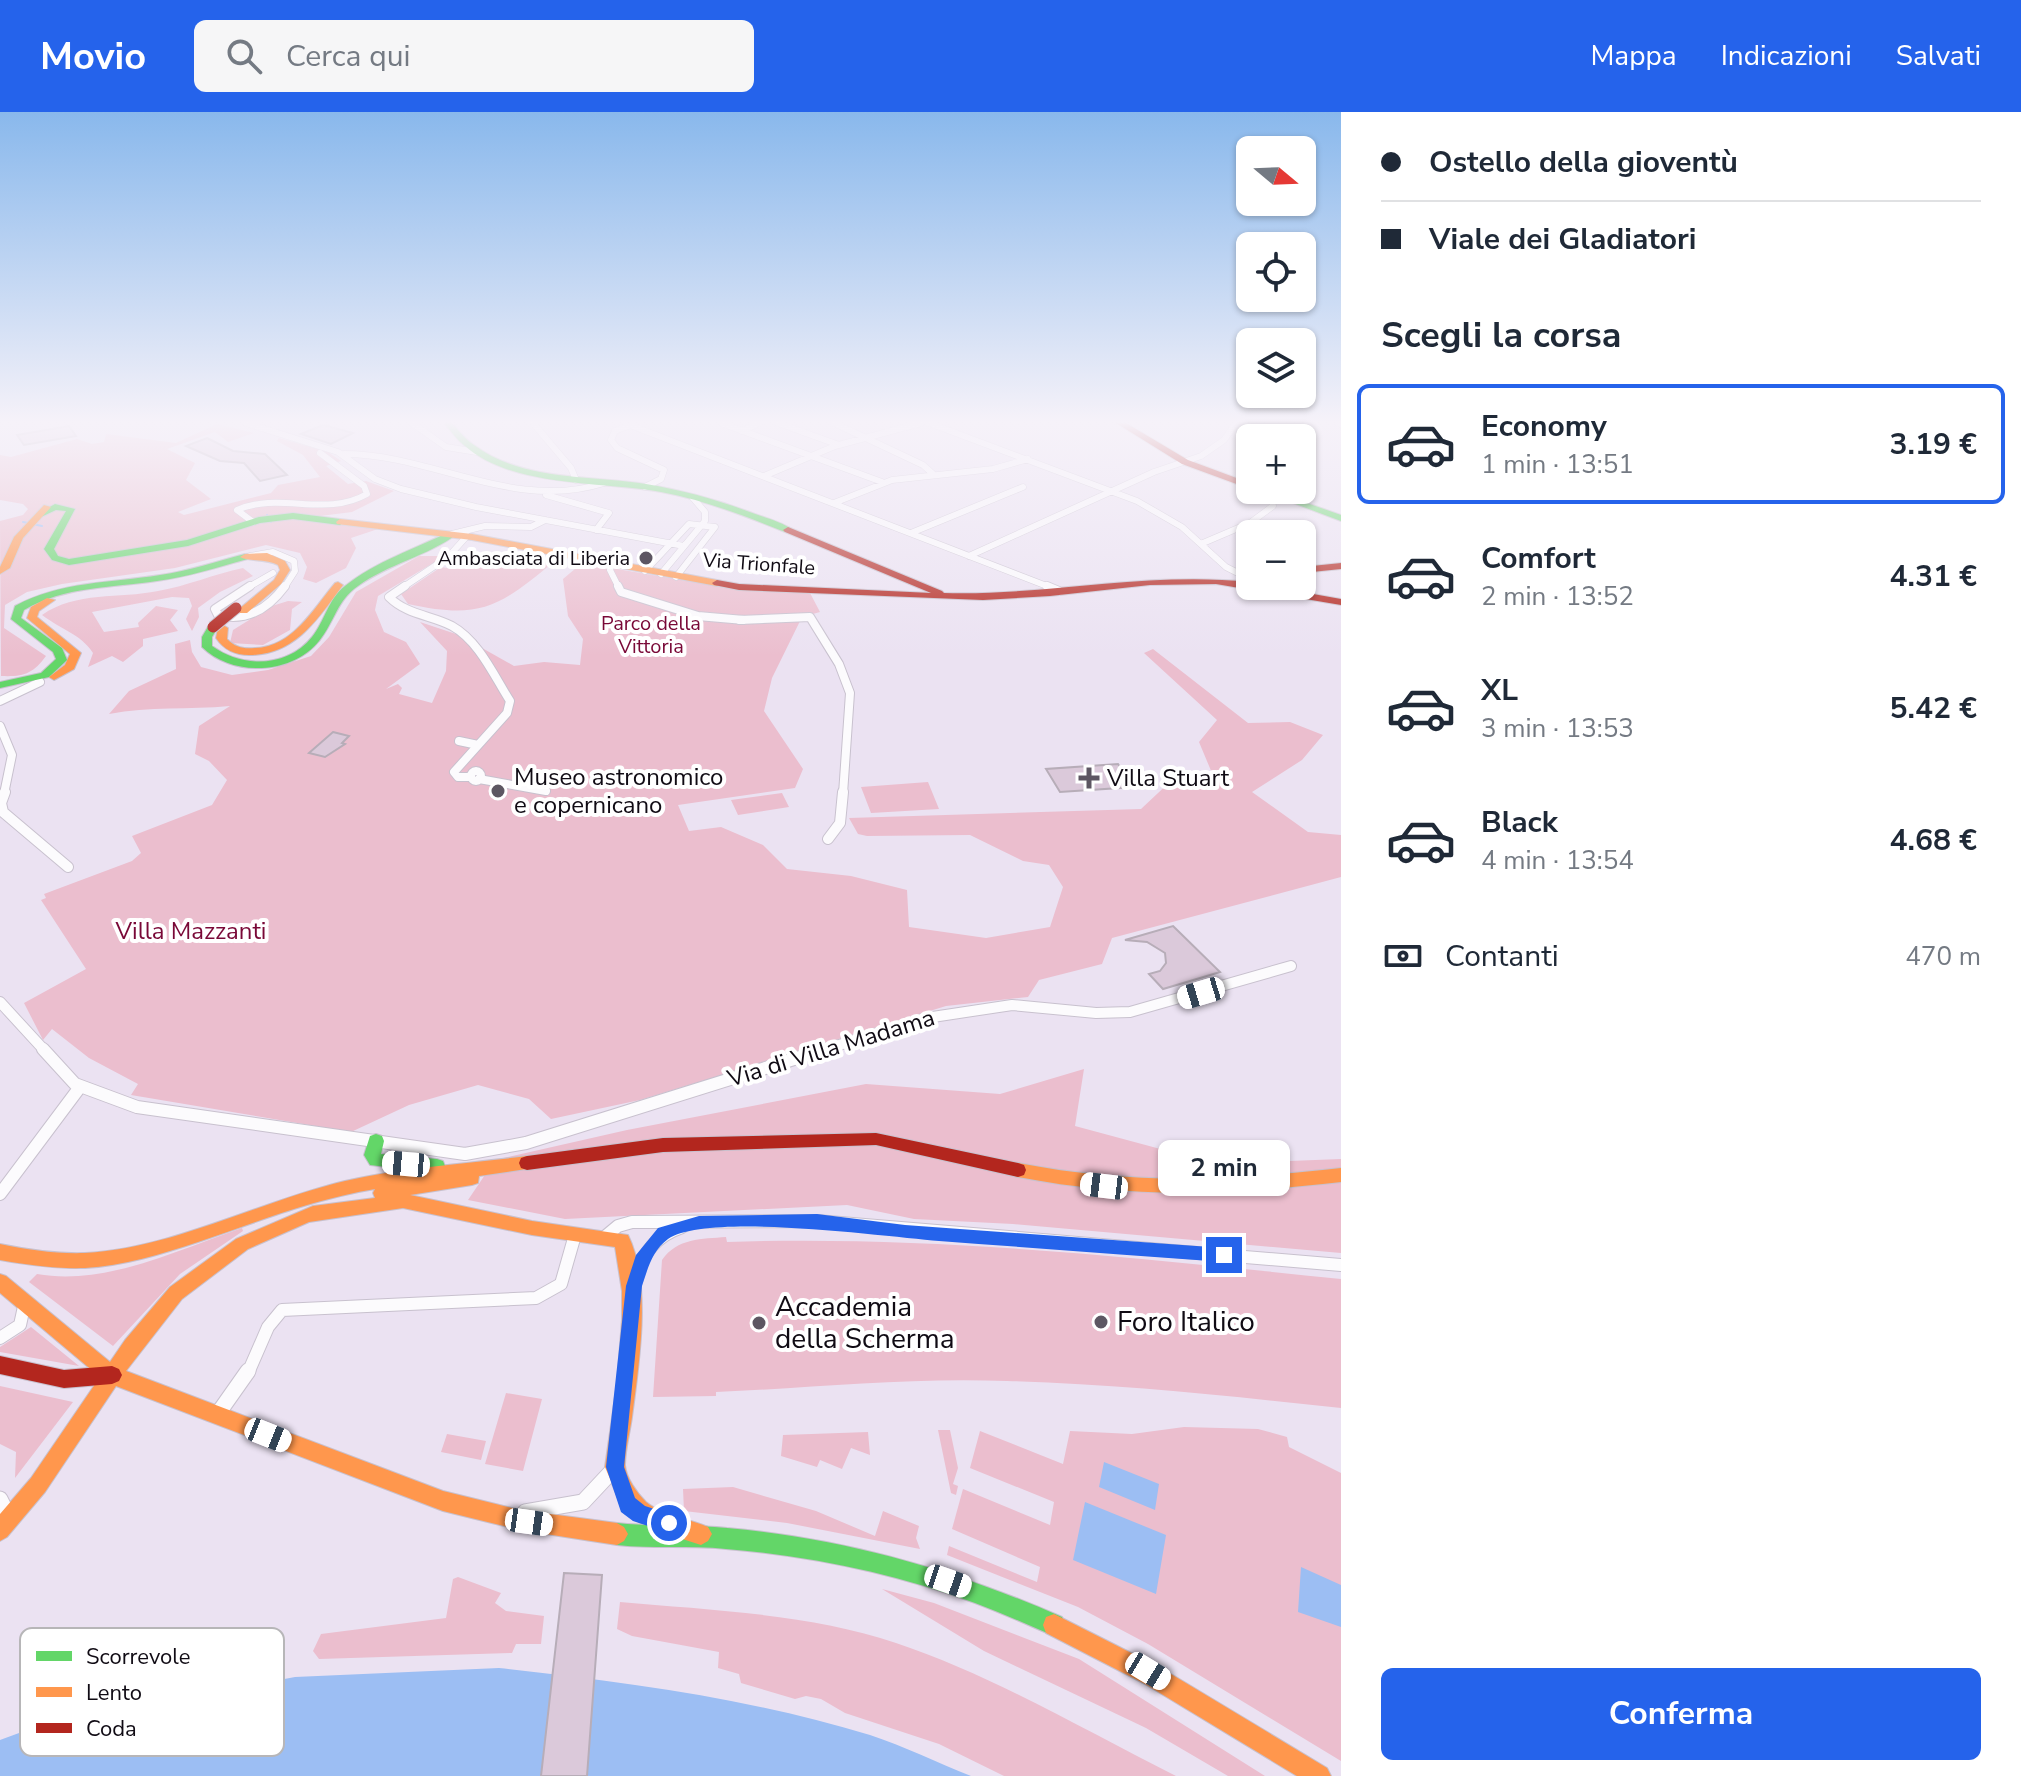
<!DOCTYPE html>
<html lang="it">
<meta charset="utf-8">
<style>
:root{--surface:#fff;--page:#f6f6f7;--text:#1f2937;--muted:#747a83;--line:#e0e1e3;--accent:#2563eb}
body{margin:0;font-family:"Nunito Sans",sans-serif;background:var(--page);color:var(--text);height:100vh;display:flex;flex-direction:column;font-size:30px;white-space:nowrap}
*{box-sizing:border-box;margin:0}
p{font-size:26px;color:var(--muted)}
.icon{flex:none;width:44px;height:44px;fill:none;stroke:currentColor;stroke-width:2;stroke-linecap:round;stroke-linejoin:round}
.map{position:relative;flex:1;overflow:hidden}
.drawer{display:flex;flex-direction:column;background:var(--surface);width:680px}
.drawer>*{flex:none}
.guide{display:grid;align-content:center;height:176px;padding:0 40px;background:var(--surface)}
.needle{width:52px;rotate:109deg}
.controls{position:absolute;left:1236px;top:24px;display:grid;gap:16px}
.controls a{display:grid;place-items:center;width:80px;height:80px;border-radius:12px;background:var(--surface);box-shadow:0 2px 6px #0004;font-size:40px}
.end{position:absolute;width:36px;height:36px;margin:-18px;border:10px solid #2563eb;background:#fff;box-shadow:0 0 0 4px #fff}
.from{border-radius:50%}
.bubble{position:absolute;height:56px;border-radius:12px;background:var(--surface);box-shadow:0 2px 6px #0004;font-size:26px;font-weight:700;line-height:56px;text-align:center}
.car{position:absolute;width:24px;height:48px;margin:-24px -12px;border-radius:10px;box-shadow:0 0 6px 2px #0007;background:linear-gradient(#fff 24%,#345 0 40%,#fff 0 76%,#345 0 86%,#fff 0)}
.guide b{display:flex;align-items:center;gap:28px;height:76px;font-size:30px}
.guide b+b{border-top:2px solid var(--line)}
.guide i{width:20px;height:20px;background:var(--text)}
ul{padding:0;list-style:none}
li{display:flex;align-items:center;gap:24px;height:120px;margin:0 16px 12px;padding:0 24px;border:4px solid transparent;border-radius:12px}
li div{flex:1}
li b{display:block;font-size:30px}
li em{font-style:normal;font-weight:700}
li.current{border-color:var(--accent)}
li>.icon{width:72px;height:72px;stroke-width:1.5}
h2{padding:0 40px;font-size:36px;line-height:96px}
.pay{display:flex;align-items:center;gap:20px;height:88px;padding:0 40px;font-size:30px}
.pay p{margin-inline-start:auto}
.action{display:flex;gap:16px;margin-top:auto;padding:16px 40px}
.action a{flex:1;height:92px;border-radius:12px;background:var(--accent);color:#fff;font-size:32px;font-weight:700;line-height:92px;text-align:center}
header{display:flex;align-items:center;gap:48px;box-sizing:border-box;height:112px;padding:0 40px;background:var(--accent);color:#fff}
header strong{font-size:38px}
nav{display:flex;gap:44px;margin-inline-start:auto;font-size:28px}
.search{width:560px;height:72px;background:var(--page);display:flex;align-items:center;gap:20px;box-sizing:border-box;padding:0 28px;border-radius:12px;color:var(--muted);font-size:30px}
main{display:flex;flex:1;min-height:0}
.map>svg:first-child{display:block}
</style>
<header>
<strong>Movio</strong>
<div class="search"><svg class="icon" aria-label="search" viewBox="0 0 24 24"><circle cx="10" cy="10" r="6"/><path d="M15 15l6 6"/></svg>Cerca qui</div>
<nav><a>Mappa</a><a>Indicazioni</a><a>Salvati</a></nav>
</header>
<main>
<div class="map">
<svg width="1341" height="1664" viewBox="0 0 1341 1664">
<rect width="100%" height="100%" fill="#ebe2f2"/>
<path fill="#ebbece" d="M217 312 254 321 228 330 215 320 167 337 195 351 186 368 211 387 178 400 184 403 271 381 278 373 320 365 303 343 277 329 279 326 328 340 341 349 326 354 348 372 366 369 394 379 352 400 312 405 384 415 351 426 356 436 346 456 316 471 303 467 307 455 300 441 266 433 175 456 62 472 27 480 5 493 4 516 46 544C33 562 23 565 1 564L0 409 23 403 28 397 23 392 0 388V343L11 345 77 327 92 332 104 330 106 322 176 331Z
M512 440 555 449C499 495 481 508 408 492L401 482 441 455 452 457Z
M419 444H445L378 484 375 498 384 520 406 530 420 552 386 577 398 572 402 576 399 582 432 591 446 559 447 539 420 510 459 523 514 554 544 550 580 553 583 527 568 504 563 467 582 451 740 478 809 479 820 500 802 505 772 566 764 599 803 657 795 676 678 693 689 719 721 715 763 733 787 757 851 764 907 778 909 815 986 826 1050 815 1063 775 1049 753 1023 749 970 723 867 724 858 722 849 706 1141 697 1174 666 1217 673 1199 630 1217 608 1144 541 1153 537 1248 611 1290 610 1323 623 1302 648 1252 680 1308 720 1341 723V765L1112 826 1102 852 1039 868 1028 885 946 894 640 988 551 1007 529 987 478 973 409 993 351 1020 131 983 138 972 89 946 52 917 43 928 24 891 86 857 41 788 46 786 44 782 132 749 141 741 132 724 212 693 227 668 209 649 195 642 199 614 230 594C188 598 150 594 109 602L129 579 176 557 175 532 190 528 192 540 201 555 232 563 268 558 311 544 329 525 356 480Z
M243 456 253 464 220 480 198 496 199 505 192 519 186 507 192 494 189 486 172 485 92 500 104 520 139 515 138 511 156 494 178 498 170 508 178 519 143 527V534L123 550 112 544 88 555 93 541C81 522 60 517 42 503 76 479 119 487 158 479 187 474 214 462 243 456Z
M288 489 302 490 292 497 290 518 263 533 230 531 233 518 272 494Z
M928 670 939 697 871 701 861 675Z
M782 681 789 695 738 703 731 688Z
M1084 957 1075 1014 1216 1052 1341 1047V1141L1013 1112 914 1107 847 1093 565 1107 468 1088 495 1048 627 1018 866 972 1000 982Z
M242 1116 243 1119 180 1162 113 1234 29 1170 37 1162C106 1174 177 1138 242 1116Z
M726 1125 727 1130C931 1123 1138 1146 1341 1167V1296C1230 1284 1118 1272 1007 1269 910 1265 811 1276 716 1280V1284L653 1285 662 1148C677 1126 702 1127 726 1125Z
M31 1215 79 1254 0 1240V1235Z
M0 1274 73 1290 15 1366 16 1340 0 1332Z
M506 1281 542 1287 523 1359 485 1352Z
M1184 1315 1258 1317 1287 1325 1289 1335 1341 1361V1649L1148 1532 1078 1495 947 1443 949 1434 1037 1470 1040 1455 952 1417 963 1377 1050 1413 1054 1390 970 1356 980 1319 1063 1352 1070 1319 1132 1322Z
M938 1318H950L958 1356 953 1372 958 1374 956 1383 951 1381Z
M868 1320 870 1343 851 1336 842 1357 820 1348 817 1355 781 1344 783 1323Z
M447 1322 486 1329 481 1348 441 1340Z
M733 1375 816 1399 875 1424 883 1399 919 1414 916 1426 920 1437 787 1411 684 1399 683 1377Z
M458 1465 501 1481 495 1491 506 1499 544 1504 541 1532H516L512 1541 319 1547 313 1539 321 1522 446 1506 453 1467Z
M882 1477 934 1491 1079 1547 1265 1664H1228L1146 1616 984 1539Z
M620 1490C709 1498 812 1502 896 1531 994 1564 1084 1618 1176 1664H1004L939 1632 845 1601 821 1587 806 1584 795 1587 741 1571 739 1562 718 1556 719 1540 632 1524 617 1517Z"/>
<path fill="#9cbef3" d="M1104 1350 1159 1372 1155 1398 1099 1375Z
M1085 1390 1166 1423 1156 1482 1073 1448Z
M1301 1455 1341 1473V1515L1298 1500Z
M499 1556C625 1570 749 1586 870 1623 904 1634 938 1651 971 1664H0V1628L38 1614 295 1565Z"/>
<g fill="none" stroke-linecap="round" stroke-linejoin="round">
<path stroke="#9cbef3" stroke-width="2" d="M267 403 271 410
M23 410 42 414"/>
</g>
<path fill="#dbc9da" stroke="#b7adb8" stroke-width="2" d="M323 313 353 321 331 332 301 322Z
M69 314 76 324 24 333 17 323Z
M207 326 233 339 265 342 287 363 260 369 244 351 220 349 186 334Z
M333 620 349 624 342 631 345 632 325 645 309 641Z
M1118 652 1134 675 1060 680 1046 657Z
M1173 814 1220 860 1163 877 1149 862 1160 859 1166 851 1165 841 1147 830 1125 828Z
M564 1461 602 1463 587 1664H541Z"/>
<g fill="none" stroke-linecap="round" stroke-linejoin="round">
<g stroke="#c8c1ce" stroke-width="7">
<path id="street-far4" d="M246 311 338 340 375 367 401 377 476 395 684 434
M412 311 446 335 477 340
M533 311 571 356 576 368
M721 311 882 370
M778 311 839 333
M834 311 923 353 933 362
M929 311 1137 389 1182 415 1226 455 1244 464
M1338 311 1341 312
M633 312 615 319 611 328 617 336 664 358 661 367 645 375
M630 313 1052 476
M742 319 759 311
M344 342C433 342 513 400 604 371
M764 364 835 334 921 311
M546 383 609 401 596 418
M834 391 892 368 993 357 1028 347
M253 410 237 398C280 379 325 406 367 382L364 374 320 341
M911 421 1023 375
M452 422 485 414 531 415 545 408
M1203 431 1250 411 1273 394 1272 389 1251 378
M250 444 273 440 294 449 295 459 284 476
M969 444 1154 360 1201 344 1224 328 1236 311
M612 452 610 458 619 476
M645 459 689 412 715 415 676 465
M661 462 705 409V400L693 386
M247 476 273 461
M402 476 448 445 467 424"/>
</g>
<g stroke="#c8c1ce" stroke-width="10">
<path id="street-far3" d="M250 474 215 497 218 503C246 510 268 497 285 474
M405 474 389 485C407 503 431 503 452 514 479 529 494 564 510 589L507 601 454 660 458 665H469
M618 474 621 480 698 504 744 508
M1047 474 1059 479
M739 508 810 505 839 552 850 581 843 682
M0 589 40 570
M0 614 12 643 4 682
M459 629 478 633
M471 664a5 5 0 1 1 10 0a5 5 0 1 1-10 0Z
M479 667 546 679"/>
</g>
<g stroke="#c8c1ce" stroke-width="12">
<path id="street-far2" d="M1 691 5 680
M1 691 3 700 68 755
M828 727 840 711 843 680
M0 890 45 939
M820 939 926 906 1012 893 1096 901 1130 900 1291 854"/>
</g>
<g stroke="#c8c1ce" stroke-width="14">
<path id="street-far1" d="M43 937 75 972 137 995 465 1042 526 1031 826 937
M0 1082 80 975
M606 1124 618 1114 632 1110 817 1109 1341 1153
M635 1168C643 1141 655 1124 682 1115
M0 1226 20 1213 25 1190
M248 1261 268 1215 282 1198 536 1186 561 1172 575 1123"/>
</g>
<g stroke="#c8c1ce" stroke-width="17">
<path id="street" d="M217 1303 248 1259
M0 1387 10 1407
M525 1400 583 1390 613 1358"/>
</g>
<g stroke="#c8c1ce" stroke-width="2">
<path id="fast" d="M444 311H452C459 319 465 327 474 333 522 369 589 363 646 372 681 378 715 387 747 399 762 405 780 409 793 418L785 420C745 404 704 388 661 380 602 369 513 376 465 334 457 328 451 319 444 311Z
M1258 378H1270L1341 403V409Z
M55 392 75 397 54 437 58 444 69 447 187 428 259 405 293 401 340 407 344 410 340 413 293 407 260 411 188 434 69 453 52 448 44 437 66 399 56 398 41 405 37 402Z
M449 420 457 422C428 444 388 452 358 474 337 488 334 511 319 529 292 563 232 565 202 535V525L209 513 213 512 218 515 212 525V534C242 556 287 556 312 525 325 509 328 487 345 474 375 450 414 437 449 420Z
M245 442 250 445 248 447C218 455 188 465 157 469 111 476 65 474 24 498L21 506 62 536 67 548 49 565 0 576V570L41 561 56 547 53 540 11 507 15 494C61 469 111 471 160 463 189 459 217 449 245 442Z
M376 1022 382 1024 384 1029 381 1042 437 1047 443 1049 445 1054 443 1059 437 1061 370 1053 364 1043 370 1024Z
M617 1411C654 1415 690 1412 727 1416 844 1426 955 1458 1062 1505L1065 1513 1062 1521 1054 1524C1028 1513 1002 1501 975 1491 896 1462 811 1444 726 1437 690 1433 653 1437 617 1433L610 1429 606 1422 610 1415Z"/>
</g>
<g stroke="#c8c1ce" stroke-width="2">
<path id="slow" d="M44 393 51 395 23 426 10 456 0 462V455L14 425Z
M340 407 472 422 717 468 722 471 717 474 472 428 337 412 336 410Z
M267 441 285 449 290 458 281 472 247 501H239V497L274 468 280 458 278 453C263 446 249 450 240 445L245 442Z
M338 470 343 473C319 505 297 541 253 543 237 544 225 539 216 526L218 516 223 513 228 516 227 527C236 536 244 537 255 536 293 535 313 497 335 471Z
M47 486 55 488 39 499 37 505 81 541 74 557 54 568 49 565 65 553 70 542 27 506 31 495Z
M527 1044 533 1046 535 1051 533 1056 479 1064 478 1071 472 1073 410 1083 532 1109 628 1123C652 1172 639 1252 632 1305 630 1320 625 1338 625 1353 626 1366 637 1381 646 1390 663 1404 688 1406 708 1415L712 1422 708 1429 701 1433 670 1423 639 1410 621 1393 605 1355 617 1271 622 1208V1179L615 1135 532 1123 403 1096 309 1110 248 1137 182 1187 126 1259 443 1379 520 1398 617 1411 624 1415 628 1422 624 1429 617 1433 520 1418 443 1399 116 1274 45 1380 7 1425 0 1429V1402L31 1366 100 1265 0 1181V1162L6 1164 110 1250 125 1228 170 1175 236 1127 313 1094 375 1086 373 1081 375 1077C314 1087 257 1110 198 1130 162 1142 123 1154 85 1156 56 1157 29 1153 0 1148V1132C29 1138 56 1142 85 1141 171 1137 261 1089 345 1069 404 1055 467 1052 527 1044Z
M1018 1051C1132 1073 1226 1069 1341 1056V1070C1226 1083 1132 1087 1018 1065L1012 1063 1010 1058 1012 1053Z
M1054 1502 1161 1556 1327 1656 1331 1664H1297L1145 1572 1046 1521 1043 1513 1046 1505Z"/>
</g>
<g stroke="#c8c1ce" stroke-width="2">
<path id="jam" d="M1116 311H1126L1188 348 1250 371V377L1182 352Z
M788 415 942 479 944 481C1046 484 1147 459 1250 470V474H1268L1341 487V493L1216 472 1150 473 1050 484 983 488 739 478 714 473 712 471 717 468 739 472 931 481 785 420 783 418Z
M1341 451V457L1302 461V455Z
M876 1021 1018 1051 1024 1053 1026 1058 1024 1063 1018 1065 876 1033 663 1040 527 1058 521 1056 519 1051 521 1046 527 1044 663 1026Z
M0 1244 64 1258 112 1254 119 1257 122 1263 119 1269 112 1272 64 1276 0 1262Z"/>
</g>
<use href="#street-far4" stroke="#fcfbfd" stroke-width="6"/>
<use href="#street-far3" stroke="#fcfbfd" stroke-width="8"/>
<use href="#street-far2" stroke="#fcfbfd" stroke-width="10"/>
<use href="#street-far1" stroke="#fcfbfd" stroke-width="12"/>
<use href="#street" stroke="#fcfbfd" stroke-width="15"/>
<use href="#fast" fill="#63d668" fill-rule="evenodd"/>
<use href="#slow" fill="#ff974d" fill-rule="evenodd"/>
<use href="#jam" fill="#b3261e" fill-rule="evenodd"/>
<g stroke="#c8c1ce" stroke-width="13" stroke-linecap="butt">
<path id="jam-bridge" d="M213 515 236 496"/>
</g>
<use href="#jam-bridge" stroke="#b3261e" stroke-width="11"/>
</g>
<linearGradient id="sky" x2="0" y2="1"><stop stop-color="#89b8ec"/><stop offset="0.57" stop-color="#f6f2f9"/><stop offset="1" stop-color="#f6f2f9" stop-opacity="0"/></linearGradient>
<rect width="1341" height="544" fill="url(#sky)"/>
<path fill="#2563eb" d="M817 1102 905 1113 1224 1136 1232 1143 1224 1150C1129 1143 1034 1136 939 1129 887 1125 708 1100 668 1127 652 1139 648 1156 642 1174L624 1355 635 1386 645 1394 676 1404 679 1411 676 1418 669 1421 633 1409 621 1400 606 1355 626 1174 636 1143 658 1116 699 1104Z"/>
<g fill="#5d5662" stroke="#fff" stroke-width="3">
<circle cx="646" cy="446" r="8"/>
<path d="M1085 654h8v8h8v8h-8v8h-8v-8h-8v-8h8z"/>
<circle cx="498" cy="679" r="8"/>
<circle cx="1101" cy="1210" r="8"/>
<circle cx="759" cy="1211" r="8"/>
</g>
<g text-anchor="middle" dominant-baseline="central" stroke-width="8" stroke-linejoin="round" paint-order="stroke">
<g font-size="20" fill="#100b14" stroke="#fff" text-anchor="end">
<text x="630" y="446">Ambasciata di Liberia</text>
</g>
<g font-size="20" fill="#100b14" stroke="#fff">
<text transform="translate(759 452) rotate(4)">Via Trionfale</text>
</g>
<g font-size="20" fill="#790837" stroke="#fff">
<text x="651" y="511">Parco della<tspan x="651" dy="23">Vittoria</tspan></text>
</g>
<g font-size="24" fill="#100b14" stroke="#fff" text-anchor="start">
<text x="514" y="665">Museo astronomico<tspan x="514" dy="28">e copernicano</tspan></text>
<text x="1107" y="666">Villa Stuart</text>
</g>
<g font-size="24" fill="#790837" stroke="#fff">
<text x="191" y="819">Villa Mazzanti</text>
</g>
<g font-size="24" fill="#100b14" stroke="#fff">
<text transform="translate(831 936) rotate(-17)">Via di Villa Madama</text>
</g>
<g font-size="28" fill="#100b14" stroke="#fff" text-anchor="start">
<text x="775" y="1195">Accademia<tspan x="775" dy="32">della Scherma</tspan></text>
<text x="1117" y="1210">Foro Italico</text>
</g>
</g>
<rect x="20" y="1516" width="264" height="128" rx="12" fill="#fff" stroke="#b7b6b8" stroke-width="2"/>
<rect x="36" y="1539" width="36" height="10" fill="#63d668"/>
<rect x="36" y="1575" width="36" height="10" fill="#ff974d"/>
<rect x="36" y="1611" width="36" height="10" fill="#b3261e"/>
<g font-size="22" fill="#100b14">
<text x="86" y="1552">Scorrevole</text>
<text x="86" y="1588">Lento</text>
<text x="86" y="1624">Coda</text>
</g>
</svg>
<div class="controls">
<a><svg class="needle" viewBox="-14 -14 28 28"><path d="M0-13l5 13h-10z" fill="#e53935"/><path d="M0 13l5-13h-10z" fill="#747a83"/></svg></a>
<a><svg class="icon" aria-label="locate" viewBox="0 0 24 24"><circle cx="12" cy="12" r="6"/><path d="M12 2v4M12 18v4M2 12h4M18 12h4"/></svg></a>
<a><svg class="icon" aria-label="layers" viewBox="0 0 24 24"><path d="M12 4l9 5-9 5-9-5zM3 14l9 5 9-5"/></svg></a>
<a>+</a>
<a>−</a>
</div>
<i class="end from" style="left:669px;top:1411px"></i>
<i class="end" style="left:1224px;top:1143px"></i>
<div class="bubble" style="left:1158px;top:1028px;width:132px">2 min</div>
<i class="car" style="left:1201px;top:881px;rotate:253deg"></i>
<i class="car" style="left:406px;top:1052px;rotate:275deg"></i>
<i class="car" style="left:1104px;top:1074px;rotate:277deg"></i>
<i class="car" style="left:268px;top:1323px;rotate:112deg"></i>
<i class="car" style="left:529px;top:1410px;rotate:98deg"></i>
<i class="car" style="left:948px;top:1469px;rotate:109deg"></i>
<i class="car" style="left:1148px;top:1559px;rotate:121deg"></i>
</div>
<section class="drawer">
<div class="guide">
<b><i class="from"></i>Ostello della gioventù</b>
<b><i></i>Viale dei Gladiatori</b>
</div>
<h2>Scegli la corsa</h2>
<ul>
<li class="current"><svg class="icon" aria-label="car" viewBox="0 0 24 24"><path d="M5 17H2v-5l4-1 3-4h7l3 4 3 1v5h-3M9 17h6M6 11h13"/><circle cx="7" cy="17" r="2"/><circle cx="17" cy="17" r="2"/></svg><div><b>Economy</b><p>1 min · 13:51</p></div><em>3.19 €</em></li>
<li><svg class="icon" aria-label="car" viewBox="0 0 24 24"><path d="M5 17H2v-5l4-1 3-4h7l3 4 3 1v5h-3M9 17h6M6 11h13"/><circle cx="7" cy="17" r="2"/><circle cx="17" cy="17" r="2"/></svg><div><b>Comfort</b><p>2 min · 13:52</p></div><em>4.31 €</em></li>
<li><svg class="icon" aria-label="car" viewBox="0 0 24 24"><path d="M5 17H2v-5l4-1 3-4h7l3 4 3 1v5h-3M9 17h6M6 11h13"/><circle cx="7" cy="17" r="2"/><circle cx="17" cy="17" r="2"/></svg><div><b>XL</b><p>3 min · 13:53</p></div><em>5.42 €</em></li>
<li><svg class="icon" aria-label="car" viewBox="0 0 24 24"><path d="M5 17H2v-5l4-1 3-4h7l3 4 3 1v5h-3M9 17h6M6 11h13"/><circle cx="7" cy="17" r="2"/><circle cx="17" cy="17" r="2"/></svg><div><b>Black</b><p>4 min · 13:54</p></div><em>4.68 €</em></li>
</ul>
<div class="pay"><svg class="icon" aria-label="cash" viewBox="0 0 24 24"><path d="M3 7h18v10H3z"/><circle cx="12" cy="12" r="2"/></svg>Contanti<p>470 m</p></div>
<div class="action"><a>Conferma</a></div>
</section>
</main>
